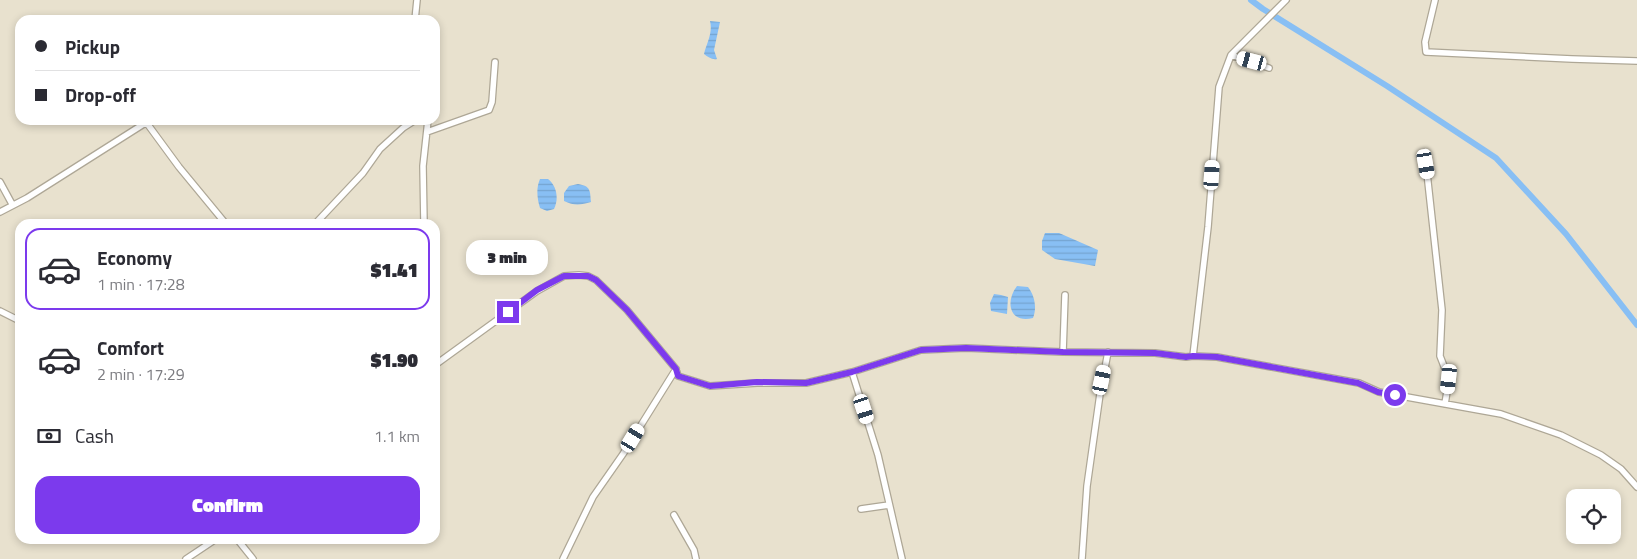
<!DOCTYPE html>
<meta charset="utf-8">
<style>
:root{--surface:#fff;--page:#f7f7f7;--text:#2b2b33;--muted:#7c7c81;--line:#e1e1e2;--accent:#7c3aed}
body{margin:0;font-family:"Titillium Web",sans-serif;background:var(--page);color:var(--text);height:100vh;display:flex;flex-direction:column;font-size:19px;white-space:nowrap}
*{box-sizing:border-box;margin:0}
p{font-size:16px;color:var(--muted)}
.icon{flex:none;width:28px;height:28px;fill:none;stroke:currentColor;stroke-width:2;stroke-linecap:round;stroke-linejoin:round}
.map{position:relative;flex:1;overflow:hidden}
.panel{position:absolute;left:15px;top:219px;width:425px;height:325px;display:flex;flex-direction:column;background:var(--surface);border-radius:15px;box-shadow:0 2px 8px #0003}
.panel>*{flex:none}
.guide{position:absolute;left:15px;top:15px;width:425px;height:110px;border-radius:15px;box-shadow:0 2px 8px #0003;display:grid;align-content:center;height:110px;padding:0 20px;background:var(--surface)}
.fabs{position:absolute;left:1566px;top:489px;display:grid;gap:10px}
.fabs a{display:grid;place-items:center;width:55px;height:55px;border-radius:10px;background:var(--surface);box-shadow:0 2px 8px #0003;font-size:25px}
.end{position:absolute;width:22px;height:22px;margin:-11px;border:6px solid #7c3aed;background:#fff;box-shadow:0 0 0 2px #fff}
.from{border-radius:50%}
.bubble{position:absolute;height:35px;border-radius:15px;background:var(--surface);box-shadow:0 2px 8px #0003;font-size:16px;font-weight:800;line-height:35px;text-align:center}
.car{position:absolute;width:15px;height:30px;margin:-15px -8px;border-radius:6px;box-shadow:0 0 4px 1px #0007;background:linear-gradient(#fff 24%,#345 0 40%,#fff 0 76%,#345 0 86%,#fff 0)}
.guide b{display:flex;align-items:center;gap:18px;height:48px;font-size:19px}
.guide b+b{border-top:1px solid var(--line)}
.guide i{width:12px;height:12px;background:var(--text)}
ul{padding:9px 0 0;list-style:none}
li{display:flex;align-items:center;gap:15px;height:82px;margin:0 10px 8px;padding:0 10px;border:2px solid transparent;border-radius:15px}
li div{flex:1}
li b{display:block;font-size:19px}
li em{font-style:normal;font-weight:800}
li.active{border-color:var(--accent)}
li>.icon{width:45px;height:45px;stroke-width:1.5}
.pay{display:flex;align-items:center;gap:12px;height:55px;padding:0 20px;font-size:19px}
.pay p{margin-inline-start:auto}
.primary-button{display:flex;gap:10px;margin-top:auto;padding:10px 20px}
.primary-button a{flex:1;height:58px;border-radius:15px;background:var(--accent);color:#fff;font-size:20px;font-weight:800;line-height:58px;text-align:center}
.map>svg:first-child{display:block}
</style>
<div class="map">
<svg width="1637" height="559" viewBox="0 0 1637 559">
<defs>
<pattern id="water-rules" width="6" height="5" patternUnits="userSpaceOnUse" patternTransform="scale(1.25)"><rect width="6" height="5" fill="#88bff4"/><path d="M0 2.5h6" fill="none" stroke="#75a4d0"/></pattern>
</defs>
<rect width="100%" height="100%" fill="#e8e1ce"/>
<path fill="url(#water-rules)" d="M710 21 720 22 714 50 717 59C712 60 708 57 704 54 707 42 713 33 710 21Z
M540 179H548C557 186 559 199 554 209L547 211 540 208C537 198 536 188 540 179Z
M578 184C591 186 590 191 591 202 581 205 574 206 564 201V193L569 186Z
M1045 233H1059L1098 250 1095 266 1055 259 1042 250V241Z
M1017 286 1028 287C1035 296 1037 308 1033 318 1009 324 1005 301 1017 286Z
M994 294 1001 295 1008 297 1007 314 991 311 990 303Z"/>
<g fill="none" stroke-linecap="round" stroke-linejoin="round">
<path stroke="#88bff4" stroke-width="6" d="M1251 0 1263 9 1387 86 1496 158 1566 234 1637 325"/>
<g stroke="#aea796" stroke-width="8">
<path id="street" d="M1435 0 1425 42 1426 52 1572 59 1637 61
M415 20 417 0
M1231 55 1269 68
M146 122 179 167 226 224
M427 132 489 110 492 102 495 62
M1426 164 1442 310 1440 356 1449 379 1445 404
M0 182 12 204
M0 212 27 198 150 120
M315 224 363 173 380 149 403 128 414 121 422 120
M424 224 423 166 428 120
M0 311 20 321
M1063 352 1065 295
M1193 356 1208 227 1219 87 1231 55 1286 0
M435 365 537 291 564 276 579 275 588 276 596 280 627 310 676 369 678 376 710 386 757 383H806L852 372 921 350 966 348 1063 352 1155 353 1186 357 1193 356 1217 357 1359 383 1379 392 1501 414 1561 435 1601 455 1621 469 1637 487
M852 372 878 455 902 559
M861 509 889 505
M674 515 694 550 696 559
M237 539 253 559
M186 559 216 539
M563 559 593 497 623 454 676 369
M1082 559 1087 486 1100 394 1108 352"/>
</g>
<use href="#street" stroke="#fff" stroke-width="5.5"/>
</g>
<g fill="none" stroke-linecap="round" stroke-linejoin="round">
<path stroke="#7c3aed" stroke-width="6" d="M508 312 537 290 564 276H588L596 280 627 310 676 369 678 376 710 386 757 382 806 383 852 372 921 350 966 348 1063 352 1155 353 1186 357 1193 356 1217 357 1358 383 1378 392 1395 395"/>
</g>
</svg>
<div class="fabs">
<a><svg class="icon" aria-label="locate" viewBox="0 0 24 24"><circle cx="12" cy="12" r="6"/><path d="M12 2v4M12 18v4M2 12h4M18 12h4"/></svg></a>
</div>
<i class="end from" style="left:1395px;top:395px"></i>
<i class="end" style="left:508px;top:312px"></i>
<div class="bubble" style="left:466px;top:240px;width:82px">3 min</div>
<i class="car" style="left:1252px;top:61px;rotate:285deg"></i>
<i class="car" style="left:1426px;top:164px;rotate:170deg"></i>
<i class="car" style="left:1212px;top:175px;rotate:4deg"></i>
<i class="car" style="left:1449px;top:379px;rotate:186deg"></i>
<i class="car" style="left:1102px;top:380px;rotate:12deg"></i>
<i class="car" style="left:864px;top:409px;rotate:162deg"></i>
<i class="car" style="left:633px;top:438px;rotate:31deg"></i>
<div class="guide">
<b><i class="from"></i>Pickup</b>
<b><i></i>Drop-off</b>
</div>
<section class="panel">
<ul>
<li class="active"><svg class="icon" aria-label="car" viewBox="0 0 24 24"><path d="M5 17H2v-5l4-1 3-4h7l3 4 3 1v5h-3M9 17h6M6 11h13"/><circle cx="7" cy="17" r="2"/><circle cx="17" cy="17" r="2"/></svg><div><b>Economy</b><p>1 min · 17:28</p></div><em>$1.41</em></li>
<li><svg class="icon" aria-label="car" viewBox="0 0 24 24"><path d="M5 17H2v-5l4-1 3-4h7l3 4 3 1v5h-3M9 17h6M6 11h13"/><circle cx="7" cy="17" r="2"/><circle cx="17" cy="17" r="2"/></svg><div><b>Comfort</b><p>2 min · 17:29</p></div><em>$1.90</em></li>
</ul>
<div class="pay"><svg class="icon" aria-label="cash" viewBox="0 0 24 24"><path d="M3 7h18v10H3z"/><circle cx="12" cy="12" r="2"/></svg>Cash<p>1.1 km</p></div>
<div class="primary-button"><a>Confirm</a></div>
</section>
</div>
